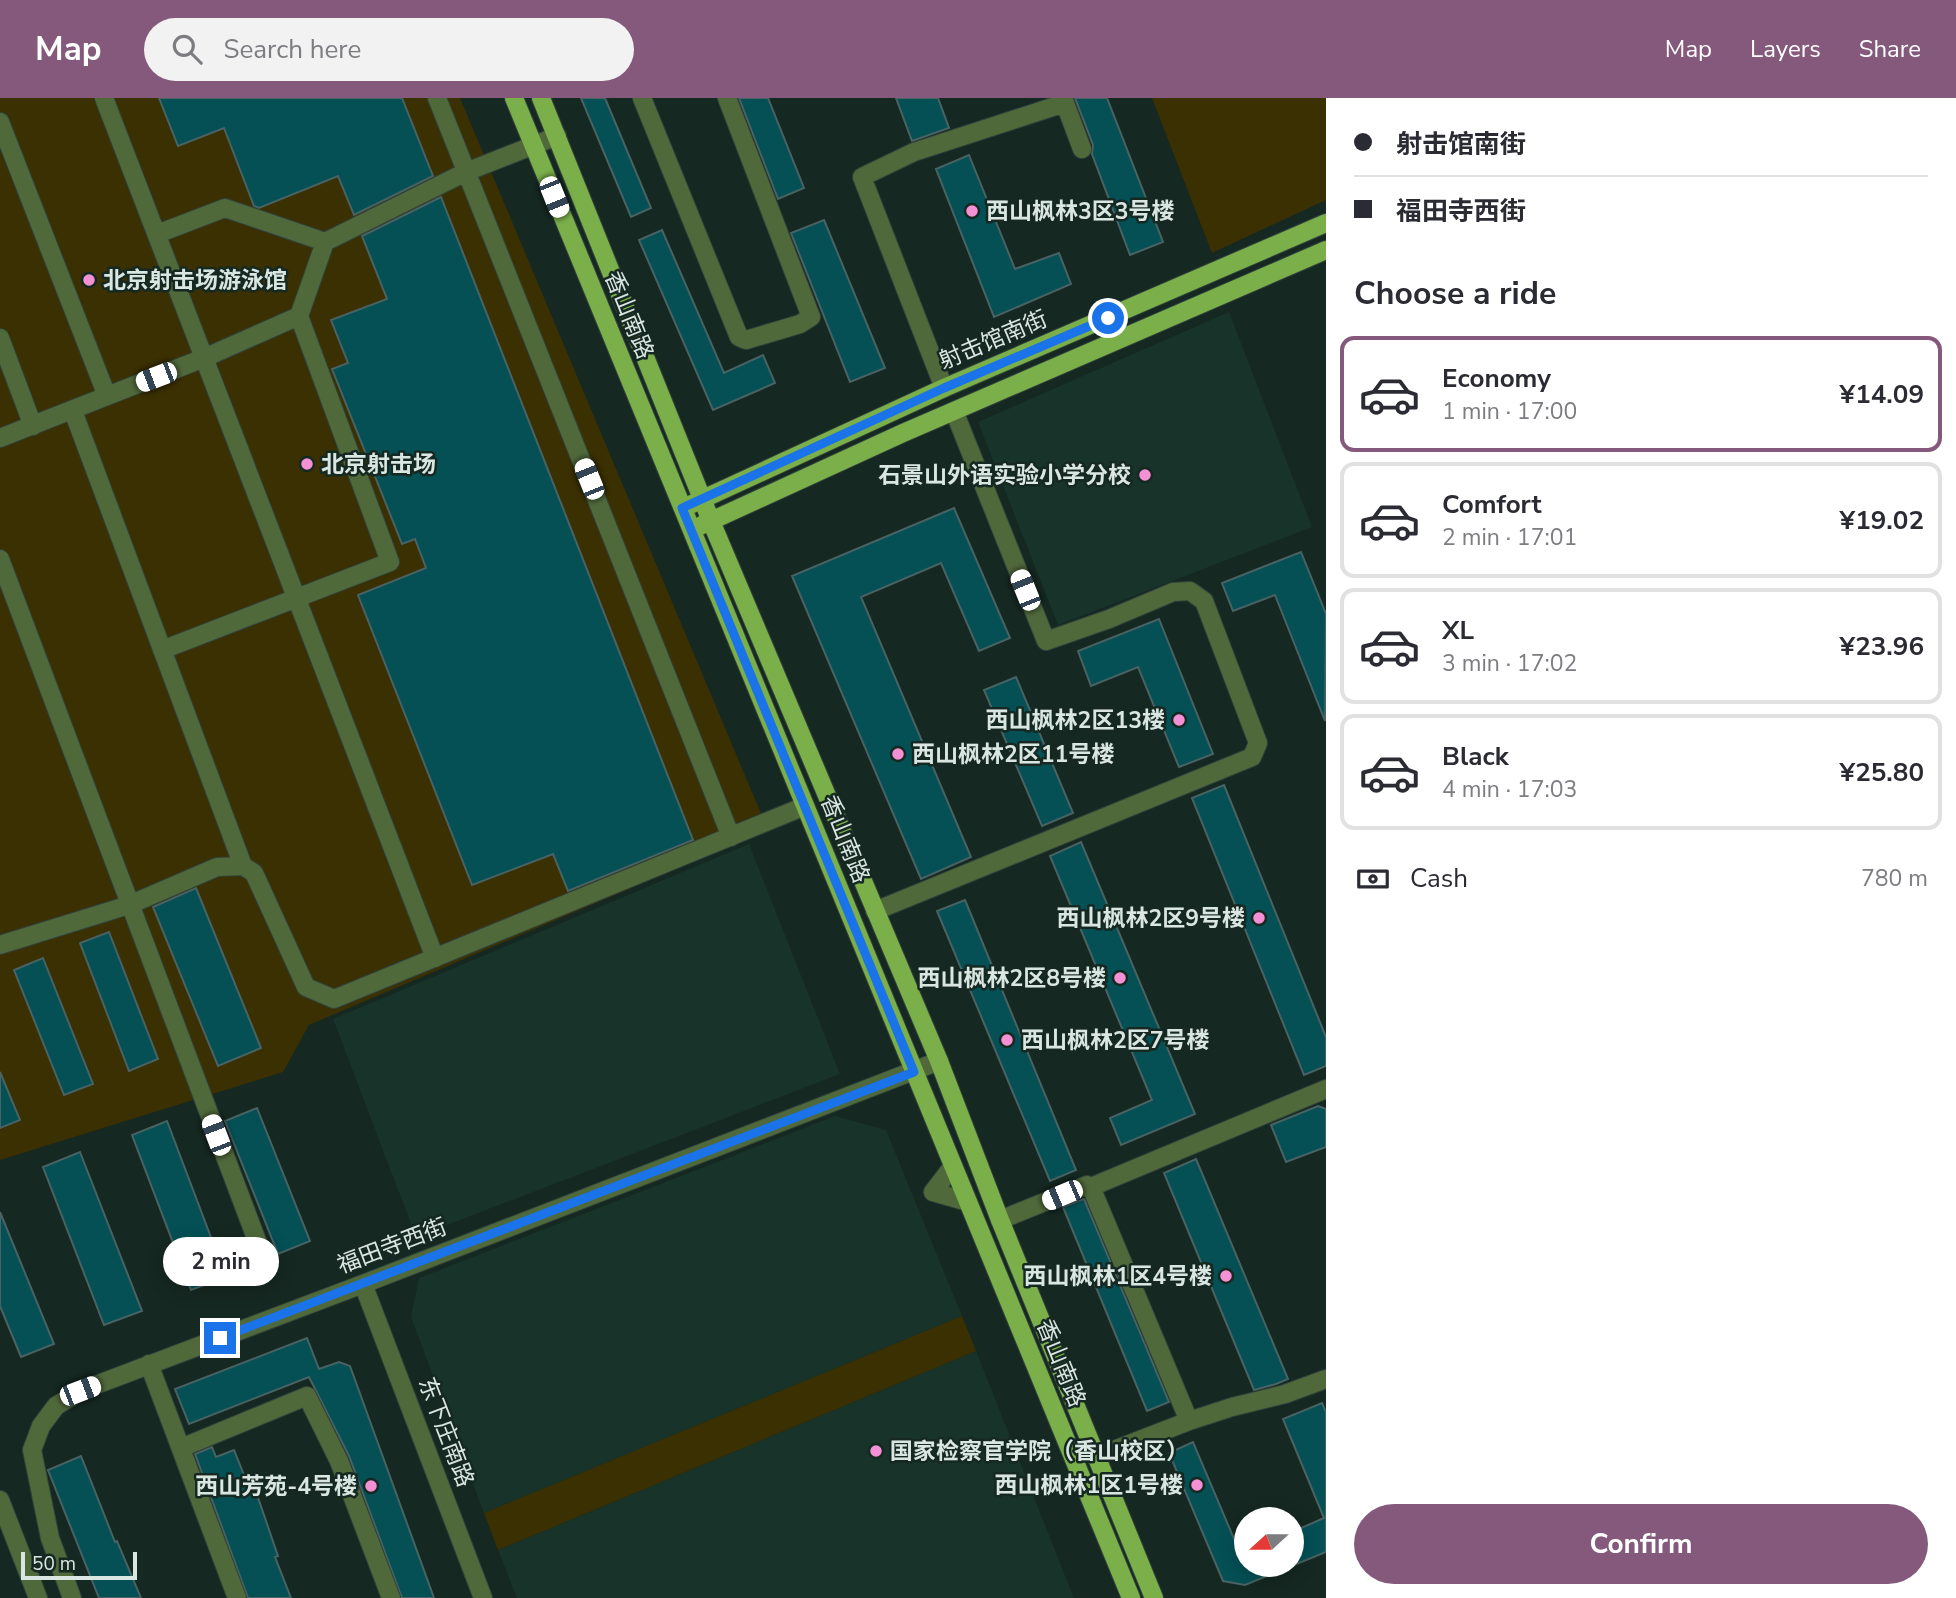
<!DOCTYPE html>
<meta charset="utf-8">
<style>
:root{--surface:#fff;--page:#f2f2f3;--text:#2b2b33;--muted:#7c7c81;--line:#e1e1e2;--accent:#85597b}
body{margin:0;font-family:"Nunito Sans","Noto Sans SC",sans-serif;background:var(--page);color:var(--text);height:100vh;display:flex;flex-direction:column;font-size:26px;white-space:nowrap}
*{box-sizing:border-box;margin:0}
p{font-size:23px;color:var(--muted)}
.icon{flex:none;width:38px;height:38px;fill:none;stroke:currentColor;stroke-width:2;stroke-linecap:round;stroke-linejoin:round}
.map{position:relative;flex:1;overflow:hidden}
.sheet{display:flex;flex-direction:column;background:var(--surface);width:630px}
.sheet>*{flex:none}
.banner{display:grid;align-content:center;height:154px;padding:0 28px;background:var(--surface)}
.needle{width:46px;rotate:249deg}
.controls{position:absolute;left:1234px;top:1409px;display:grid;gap:14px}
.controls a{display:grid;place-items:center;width:70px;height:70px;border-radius:50%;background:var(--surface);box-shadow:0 4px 18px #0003;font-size:35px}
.scale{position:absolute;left:21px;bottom:18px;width:116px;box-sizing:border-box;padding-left:7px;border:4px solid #dae6e1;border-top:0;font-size:19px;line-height:24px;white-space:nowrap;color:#dae6e1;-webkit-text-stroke:5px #152821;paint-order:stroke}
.end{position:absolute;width:32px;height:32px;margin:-16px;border:9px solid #1a73e8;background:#fff;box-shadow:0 0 0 4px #fff}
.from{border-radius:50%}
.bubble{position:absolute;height:49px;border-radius:24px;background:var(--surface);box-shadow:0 4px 18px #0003;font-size:23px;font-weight:700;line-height:49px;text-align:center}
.car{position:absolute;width:21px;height:42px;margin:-21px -10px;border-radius:9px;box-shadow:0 0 5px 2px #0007;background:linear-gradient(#fff 24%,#345 0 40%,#fff 0 76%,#345 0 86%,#fff 0)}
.banner b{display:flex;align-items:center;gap:24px;height:66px;font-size:26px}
.banner b+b{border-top:2px solid var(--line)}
.banner i{width:18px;height:18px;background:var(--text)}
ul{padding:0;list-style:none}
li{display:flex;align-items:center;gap:21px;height:116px;margin:0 14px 10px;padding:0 14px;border:4px solid var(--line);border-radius:14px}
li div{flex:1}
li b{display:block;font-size:26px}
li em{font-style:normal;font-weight:700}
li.on{border-color:var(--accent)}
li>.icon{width:63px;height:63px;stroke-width:1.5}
h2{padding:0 28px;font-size:32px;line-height:84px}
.pay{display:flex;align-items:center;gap:18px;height:77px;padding:0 28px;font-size:26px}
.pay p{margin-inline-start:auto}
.button{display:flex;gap:14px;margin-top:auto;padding:14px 28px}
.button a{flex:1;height:80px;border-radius:42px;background:var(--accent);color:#fff;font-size:28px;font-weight:700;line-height:80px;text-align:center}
header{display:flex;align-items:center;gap:42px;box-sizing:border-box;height:98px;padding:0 35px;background:var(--accent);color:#fff}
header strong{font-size:33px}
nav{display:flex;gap:38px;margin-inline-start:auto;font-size:24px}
.search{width:490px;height:63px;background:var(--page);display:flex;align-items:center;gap:18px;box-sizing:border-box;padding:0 24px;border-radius:38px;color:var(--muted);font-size:26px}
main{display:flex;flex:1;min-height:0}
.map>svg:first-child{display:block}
</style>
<header>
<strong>Map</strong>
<div class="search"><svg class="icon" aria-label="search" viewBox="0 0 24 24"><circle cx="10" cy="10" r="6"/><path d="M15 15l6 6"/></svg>Search here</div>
<nav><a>Map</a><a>Layers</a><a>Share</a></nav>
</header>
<main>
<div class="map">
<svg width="1326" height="1500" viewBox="0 0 1326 1500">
<rect width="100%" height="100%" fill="#152821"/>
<path fill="#183329" d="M1229 214 1312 429 1058 527 978 324Z
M749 746 840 976 416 1139 333 921Z
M835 1018 886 1032 962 1218 484 1415 411 1219 419 1180Z
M976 1253 1074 1500H517L498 1452Z"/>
<path fill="#3a3002" d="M0 0H460L768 732 309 927 283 974 0 1062Z
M1152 0H1326V102L1212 155Z
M962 1218 976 1253 498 1452 484 1415Z"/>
<path fill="#045055" stroke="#496263" stroke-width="2" d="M159 0H402L433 78 354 117 338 78 259 110 254 108 224 30 178 48Z
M581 0H605L651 110 631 119Z
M739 0H768L804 90 778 101Z
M896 0H938L949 30 912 43Z
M1075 0H1107L1163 144 1130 157 1092 56 1093 47Z
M969 57 1015 171 1059 155 1071 186 994 219 936 71Z
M441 99 693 742 568 793 553 756 472 787 358 497 426 470 415 441 402 446 332 271 348 265 331 222 387 201 362 138Z
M824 122 885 270 850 284 791 135Z
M662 132 724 275 763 257 775 285 713 312 639 142Z
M954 410 1010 540 979 553 941 465 861 499 971 759 921 781 792 478Z
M1301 454 1326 516 1325 623 1275 497 1233 513 1222 485Z
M1159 521 1213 656 1179 669 1138 569 1091 588 1078 553Z
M1016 579 1073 715 1042 728 984 592Z
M1224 687 1326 939V968L1304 977 1192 700Z
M1081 744 1195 1016 1121 1047 1110 1020 1152 1002 1050 758Z
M196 790 261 950 218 968 153 809Z
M965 802 1076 1072 1050 1083 937 813Z
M109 834 158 961 129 973 80 845Z
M43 860 93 986 64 997 14 872Z
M0 974 20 1022 0 1030Z
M1318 1008 1326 1011V1049L1286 1064 1271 1027Z
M257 1010 310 1143 278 1156 225 1023Z
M167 1023 226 1179 191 1192 132 1037Z
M80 1054 142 1213 104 1227 43 1069Z
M1196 1061 1288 1281 1276 1286 1254 1292 1164 1075Z
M1084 1101 1169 1304 1147 1313 1063 1109Z
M0 1114 54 1246 21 1259 0 1208Z
M307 1240 319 1271 339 1264 350 1268 434 1500H402L349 1358 309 1279 189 1326 175 1291Z
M1322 1305 1326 1314V1454L1245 1487 1223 1483 1169 1355 1193 1344 1240 1455 1246 1453V1466H1292V1434L1324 1420 1283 1321Z
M212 1349 216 1359 234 1352 248 1387 253 1385 278 1458 275 1459 291 1500H248L195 1356Z
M81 1358 115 1444 117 1443 141 1500H99L48 1372Z"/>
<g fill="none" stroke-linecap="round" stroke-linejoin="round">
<g stroke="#31433c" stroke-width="20">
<path id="minor" d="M104 0 435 860
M437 0 731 739
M642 0 739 239 746 242 800 226 811 219 727 0
M1063 0 1082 51
M0 24 107 298
M157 136 225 110 325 144
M0 240 33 328
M944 290 862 79 914 54 1065 5
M73 313 243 768
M0 340 204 260 299 218 325 144 466 74 557 38
M0 461 265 1164
M162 552 390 464 299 218
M875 813 1252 659 1258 645 1204 503 1190 493 1173 494 1109 521 1046 543 954 313
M0 847 129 807 217 769 243 768 254 775 306 889 334 901 805 708
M953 1068 933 1094 968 1104
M1091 1089 1189 1323
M1000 1122 1087 1087 1091 1089 1326 991
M363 1186 483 1500
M149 1266 237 1500
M181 1350 307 1298 339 1363 391 1500
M1096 1359 1189 1323 1232 1309 1285 1296 1326 1281
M0 1402 38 1500
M72 1500 50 1440 32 1352 41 1328 56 1308 80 1293 363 1186 939 963"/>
</g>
<g stroke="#31433c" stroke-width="20">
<path id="major" d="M514 0 1131 1500
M541 0 711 423 939 963 1000 1122 1154 1500
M692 406 944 290 1326 125
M702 427 903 335 1326 152"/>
</g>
<use href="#minor" stroke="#50693b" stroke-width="18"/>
<use href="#major" stroke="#7baf4a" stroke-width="18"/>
</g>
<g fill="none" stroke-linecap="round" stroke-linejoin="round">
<path stroke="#1a73e8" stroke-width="9" d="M220 1240 914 974 682 410 944 290 1108 220"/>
</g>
<g fill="#f491d4" stroke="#152821" stroke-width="2.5">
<circle cx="972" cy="113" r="7"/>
<circle cx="89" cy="182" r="7"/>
<circle cx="307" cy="366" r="7"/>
<circle cx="1145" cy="377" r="7"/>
<circle cx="1179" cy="622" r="7"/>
<circle cx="898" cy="656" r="7"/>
<circle cx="1259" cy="820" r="7"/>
<circle cx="1120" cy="880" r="7"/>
<circle cx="1007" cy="942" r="7"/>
<circle cx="1226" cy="1178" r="7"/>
<circle cx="876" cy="1353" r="7"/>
<circle cx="1197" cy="1387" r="7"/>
<circle cx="371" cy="1388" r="7"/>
</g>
<g text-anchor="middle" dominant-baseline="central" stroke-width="5" stroke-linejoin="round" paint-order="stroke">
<g font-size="23" font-weight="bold" fill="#dae6e1" stroke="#152821" text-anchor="end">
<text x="986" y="113" text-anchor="start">西山枫林3区3号楼</text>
<text x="103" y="182" text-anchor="start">北京射击场游泳馆</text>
<text x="321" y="366" text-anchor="start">北京射击场</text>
<text x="1131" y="377">石景山外语实验小学分校</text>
<text x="1165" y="622">西山枫林2区13楼</text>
<text x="912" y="656" text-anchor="start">西山枫林2区11号楼</text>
<text x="1245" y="820">西山枫林2区9号楼</text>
<text x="1106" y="880">西山枫林2区8号楼</text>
<text x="1021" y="942" text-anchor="start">西山枫林2区7号楼</text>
<text x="1212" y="1178">西山枫林1区4号楼</text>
<text x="890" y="1353" text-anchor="start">国家检察官学院（香山校区）</text>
<text x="1183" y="1387">西山枫林1区1号楼</text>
<text x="357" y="1388">西山芳苑-4号楼</text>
</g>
<g font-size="23" fill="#dae6e1" stroke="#152821">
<text transform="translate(629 217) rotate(68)">香山南路</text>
<text transform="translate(993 242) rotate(-23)">射击馆南街</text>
<text transform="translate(845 741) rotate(68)">香山南路</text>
<text transform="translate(392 1148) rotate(-21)">福田寺西街</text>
<text transform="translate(1061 1265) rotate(68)">香山南路</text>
<text transform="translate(446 1334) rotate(69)">东下庄南路</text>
</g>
</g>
</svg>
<div class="controls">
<a><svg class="needle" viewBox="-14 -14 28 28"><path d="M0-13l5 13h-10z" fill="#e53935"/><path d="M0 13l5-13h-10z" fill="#7c7c81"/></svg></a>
</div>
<div class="scale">50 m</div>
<i class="end from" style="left:1108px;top:220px"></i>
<i class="end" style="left:220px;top:1240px"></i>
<div class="bubble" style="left:163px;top:1139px;width:116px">2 min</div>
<i class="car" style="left:554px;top:99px;rotate:158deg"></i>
<i class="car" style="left:156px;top:279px;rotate:249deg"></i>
<i class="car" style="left:589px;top:381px;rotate:338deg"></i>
<i class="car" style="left:1025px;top:492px;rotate:338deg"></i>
<i class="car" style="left:216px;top:1037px;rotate:339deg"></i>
<i class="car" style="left:1062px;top:1097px;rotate:247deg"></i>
<i class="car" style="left:80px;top:1293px;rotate:69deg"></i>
</div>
<section class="sheet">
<div class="banner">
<b><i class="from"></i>射击馆南街</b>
<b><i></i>福田寺西街</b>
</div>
<h2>Choose a ride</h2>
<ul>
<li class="on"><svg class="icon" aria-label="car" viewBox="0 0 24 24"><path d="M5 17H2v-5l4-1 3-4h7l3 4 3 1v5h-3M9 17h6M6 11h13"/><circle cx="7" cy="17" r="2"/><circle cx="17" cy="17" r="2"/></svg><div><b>Economy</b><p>1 min · 17:00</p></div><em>¥14.09</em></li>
<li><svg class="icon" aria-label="car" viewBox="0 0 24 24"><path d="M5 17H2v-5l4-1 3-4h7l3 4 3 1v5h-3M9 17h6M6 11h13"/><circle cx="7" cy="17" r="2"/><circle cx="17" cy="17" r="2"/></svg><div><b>Comfort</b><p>2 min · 17:01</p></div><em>¥19.02</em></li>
<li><svg class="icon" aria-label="car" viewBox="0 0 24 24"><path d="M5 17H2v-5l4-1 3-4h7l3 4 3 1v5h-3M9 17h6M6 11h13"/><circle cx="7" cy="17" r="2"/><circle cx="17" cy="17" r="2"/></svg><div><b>XL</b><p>3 min · 17:02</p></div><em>¥23.96</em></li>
<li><svg class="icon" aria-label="car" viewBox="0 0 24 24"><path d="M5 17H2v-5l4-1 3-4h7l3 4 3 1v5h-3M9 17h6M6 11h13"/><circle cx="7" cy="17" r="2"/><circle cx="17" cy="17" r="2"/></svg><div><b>Black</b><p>4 min · 17:03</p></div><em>¥25.80</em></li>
</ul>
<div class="pay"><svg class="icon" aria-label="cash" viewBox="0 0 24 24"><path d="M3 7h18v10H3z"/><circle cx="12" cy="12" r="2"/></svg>Cash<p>780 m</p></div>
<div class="button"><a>Confirm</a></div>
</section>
</main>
